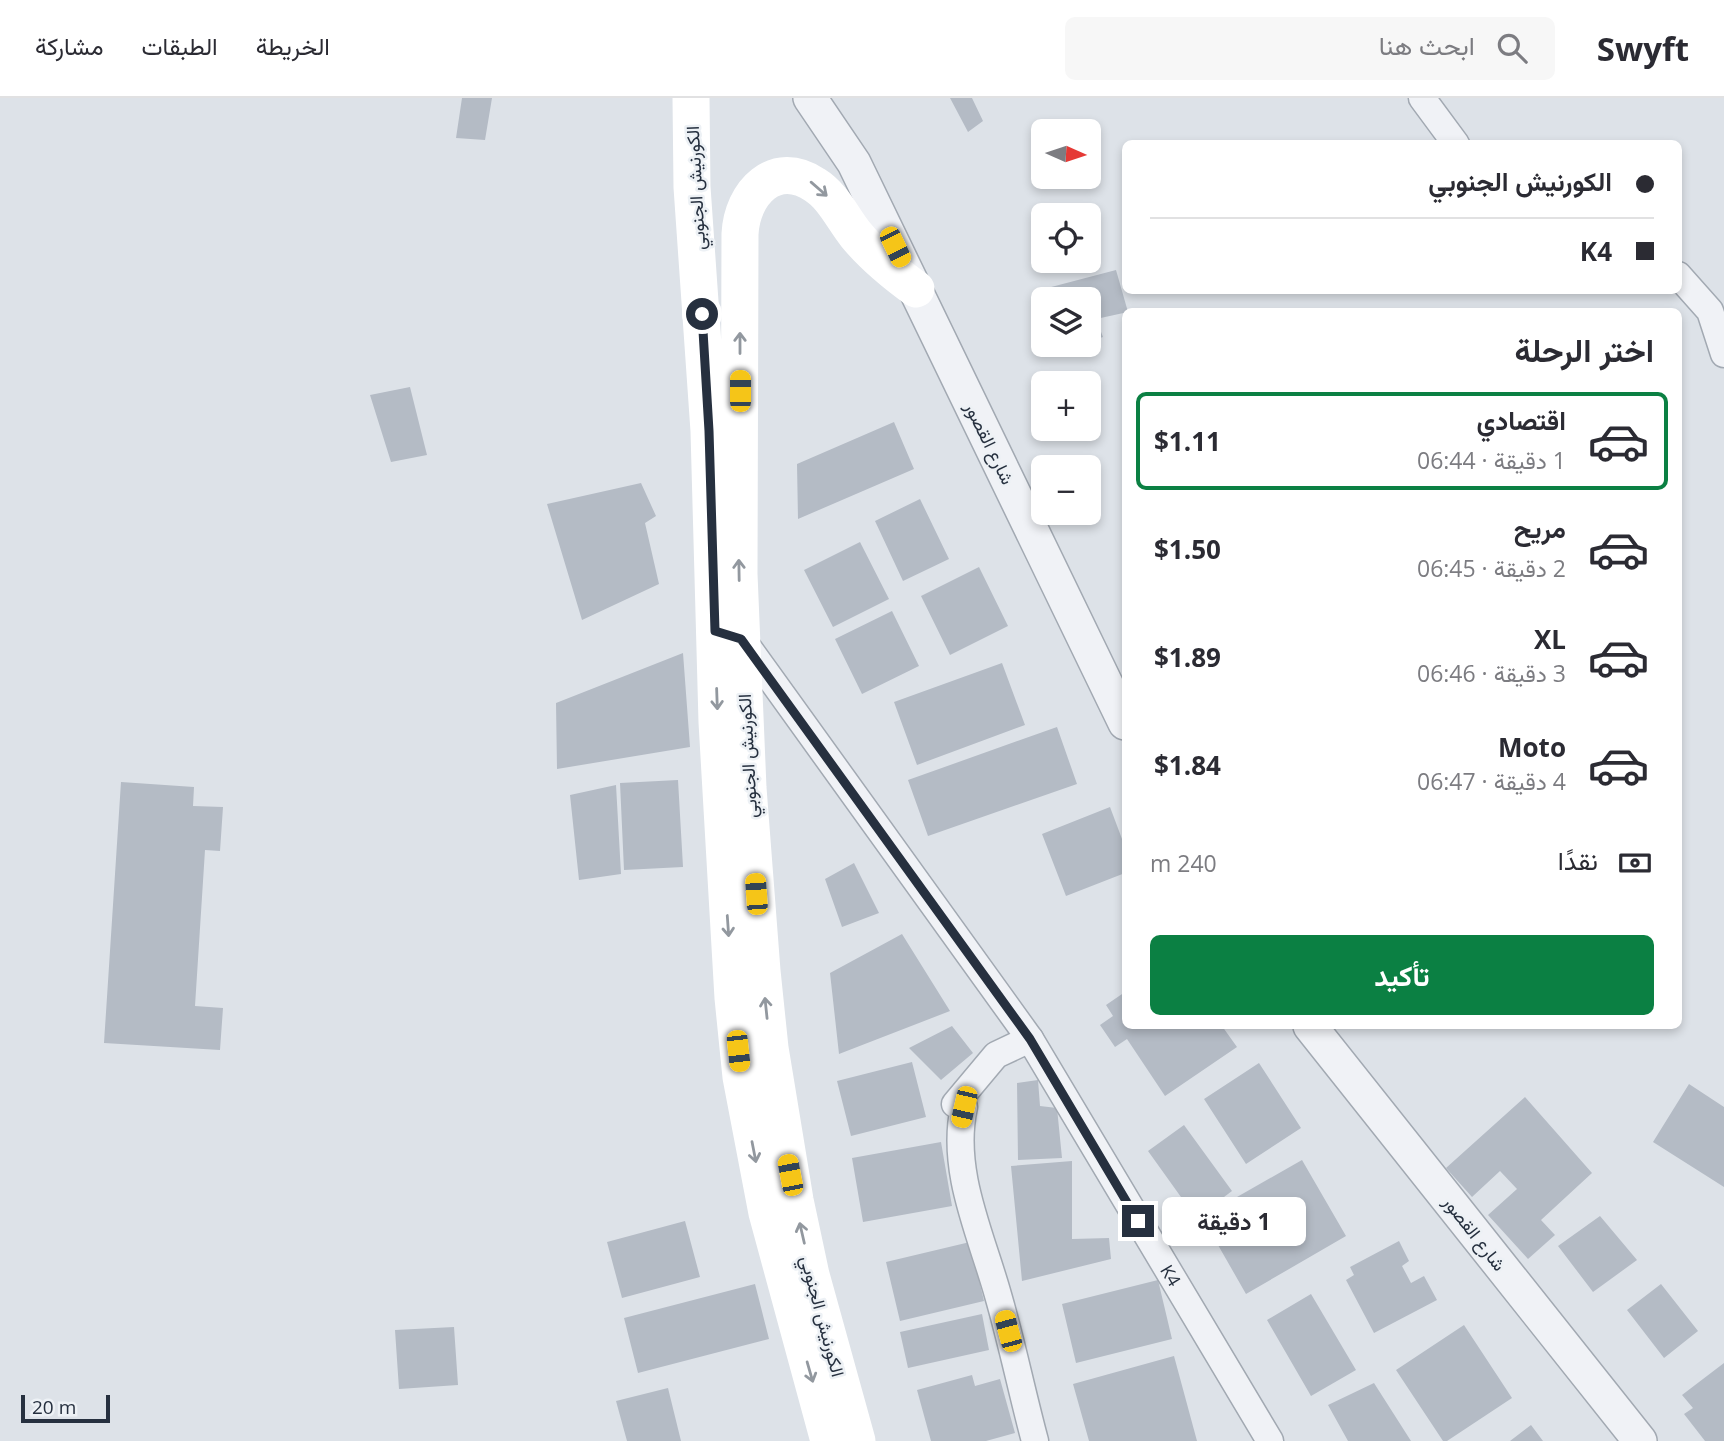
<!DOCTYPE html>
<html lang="ar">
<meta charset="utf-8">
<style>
:root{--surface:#fff;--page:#f7f7f7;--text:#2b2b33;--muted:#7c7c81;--line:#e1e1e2;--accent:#0b8043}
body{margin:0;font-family:"Open Sans",Vazirmatn,sans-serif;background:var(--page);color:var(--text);direction:rtl;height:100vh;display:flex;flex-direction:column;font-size:26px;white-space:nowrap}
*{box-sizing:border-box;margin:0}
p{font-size:23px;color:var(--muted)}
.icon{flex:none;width:38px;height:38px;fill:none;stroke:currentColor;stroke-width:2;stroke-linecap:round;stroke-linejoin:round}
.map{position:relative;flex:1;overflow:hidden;direction:ltr}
.sheet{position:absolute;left:1122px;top:210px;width:560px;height:721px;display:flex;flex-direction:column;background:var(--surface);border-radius:10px;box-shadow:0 4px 10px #0003;direction:rtl}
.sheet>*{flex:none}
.banner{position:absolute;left:1122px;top:42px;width:560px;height:154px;border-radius:10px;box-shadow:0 4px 10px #0003;direction:rtl;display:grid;align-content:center;height:154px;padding:0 28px;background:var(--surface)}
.needle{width:46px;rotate:93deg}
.tools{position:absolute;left:1031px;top:21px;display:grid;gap:14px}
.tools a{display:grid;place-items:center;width:70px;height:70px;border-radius:10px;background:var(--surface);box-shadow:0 4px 10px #0003;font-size:35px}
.scale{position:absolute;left:21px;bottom:18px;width:89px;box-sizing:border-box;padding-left:7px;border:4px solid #26303f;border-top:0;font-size:19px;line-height:24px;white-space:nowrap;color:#26303f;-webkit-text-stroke:5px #edf1f5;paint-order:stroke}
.end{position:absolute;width:32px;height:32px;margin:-16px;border:9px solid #26303f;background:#fff;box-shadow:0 0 0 4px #fff}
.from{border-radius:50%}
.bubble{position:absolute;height:49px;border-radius:10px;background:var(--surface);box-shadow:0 4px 10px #0003;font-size:23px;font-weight:700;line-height:49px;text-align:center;direction:rtl}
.car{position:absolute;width:21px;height:42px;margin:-21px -10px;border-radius:9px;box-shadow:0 0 5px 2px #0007;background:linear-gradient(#f5c518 24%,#345 0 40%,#f5c518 0 76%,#345 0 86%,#f5c518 0)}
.banner b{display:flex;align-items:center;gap:24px;height:66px;font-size:26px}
.banner b+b{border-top:2px solid var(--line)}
.banner i{width:18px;height:18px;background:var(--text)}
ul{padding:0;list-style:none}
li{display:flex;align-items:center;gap:21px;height:98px;margin:0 14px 10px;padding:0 14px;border:4px solid transparent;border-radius:10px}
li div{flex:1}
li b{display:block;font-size:26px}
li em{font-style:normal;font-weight:700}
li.active{border-color:var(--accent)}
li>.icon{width:63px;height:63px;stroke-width:1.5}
h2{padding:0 28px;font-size:32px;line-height:84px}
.pay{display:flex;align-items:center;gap:18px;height:77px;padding:0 28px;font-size:26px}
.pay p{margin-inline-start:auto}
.cta{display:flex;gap:14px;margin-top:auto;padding:14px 28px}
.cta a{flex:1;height:80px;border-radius:10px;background:var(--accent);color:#fff;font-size:28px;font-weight:700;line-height:80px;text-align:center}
header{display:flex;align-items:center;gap:42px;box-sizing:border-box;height:98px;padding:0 35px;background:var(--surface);border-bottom:2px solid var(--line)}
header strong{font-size:33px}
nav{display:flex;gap:38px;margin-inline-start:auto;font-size:24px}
.search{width:490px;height:63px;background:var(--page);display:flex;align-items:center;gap:18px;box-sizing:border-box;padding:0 24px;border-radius:10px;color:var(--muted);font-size:26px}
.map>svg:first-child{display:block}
</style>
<header>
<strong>Swyft</strong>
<div class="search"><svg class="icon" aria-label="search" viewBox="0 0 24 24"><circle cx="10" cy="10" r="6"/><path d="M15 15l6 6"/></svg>ابحث هنا</div>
<nav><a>الخريطة</a><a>الطبقات</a><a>مشاركة</a></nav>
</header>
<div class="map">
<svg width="1724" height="1343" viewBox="0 0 1724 1343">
<rect width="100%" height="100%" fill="#dde2e8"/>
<path fill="#b4bbc5" d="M462 0H492L485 42 456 40Z
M950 0H972L983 23 968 34Z
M1116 172 1128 214 1096 221 1103 239 1088 244V201H1043V212L1036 193Z
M1054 247H1078L1057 254Z
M410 289 427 357 391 364 370 297Z
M894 324 914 371 798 421 797 366Z
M641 385 656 418 645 425 659 486 582 522 547 406Z
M920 401 949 461 903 483 875 423Z
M860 444 889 501 833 529 804 472Z
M979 469 1008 528 950 557 921 498Z
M892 513 919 568 862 596 835 541Z
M683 555 690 649 557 671 556 605Z
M1002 565 1025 627 917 667 894 604Z
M1057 629 1077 686 928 738 908 682Z
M678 682 683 769 624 772 620 685Z
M121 684 194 689 193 708 223 709 220 753 205 752 195 908 223 910 220 952 104 945Z
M616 687 621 776 579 782 570 697Z
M1110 709 1125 749V775L1066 798 1042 736Z
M854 765 879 815 842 829 825 781Z
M902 836 950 913 839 956 830 875Z
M1125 894V928H1222L1237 949 1165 998 1127 941 1115 949 1100 927 1113 918 1106 907Z
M952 928 973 955 941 982 909 950Z
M912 964 926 1019 851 1038 837 983Z
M1259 965 1301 1030 1246 1066 1204 1001Z
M1038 982 1040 1008 1057 1010 1062 1060 1018 1062 1017 985Z
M1689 986 1724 1009V1089L1653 1044Z
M1525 999 1592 1075 1541 1122 1555 1137 1528 1161 1488 1117 1517 1091 1500 1073 1472 1099 1446 1070Z
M1184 1027 1232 1093 1196 1120 1148 1053Z
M941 1044 952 1108 863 1124 852 1060Z
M1302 1062 1346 1138 1246 1196 1202 1119Z
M1072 1063V1141L1109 1140 1111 1161 1022 1183 1011 1068Z
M1600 1118 1637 1162 1593 1194 1558 1148Z
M685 1123 700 1179 622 1200 607 1144Z
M1399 1143 1409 1163 1402 1168 1411 1185 1424 1178 1437 1202 1374 1235 1346 1182 1354 1177 1350 1169Z
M970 1144 984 1203 900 1223 886 1164Z
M1158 1182 1172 1241 1076 1265 1062 1206Z
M755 1186 769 1241 638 1275 624 1220Z
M1661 1186 1698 1233 1664 1260 1627 1212Z
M1311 1196 1356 1272 1311 1298 1267 1222Z
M982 1216 989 1252 908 1270 900 1234Z
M1464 1227 1512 1300 1447 1343H1443L1396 1272Z
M454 1229 458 1287 399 1291 395 1232Z
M1174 1258 1197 1343H1089L1073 1286Z
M1724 1265V1343H1705L1684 1316 1693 1310 1682 1297Z
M972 1277 975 1288 1000 1281 1015 1335 986 1343H931L917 1292Z
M1374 1285 1411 1343H1348L1328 1307Z
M668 1290 681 1343H627L616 1303Z
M1531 1327 1543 1343H1510Z"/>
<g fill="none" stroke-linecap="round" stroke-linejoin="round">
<g stroke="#a2a9b2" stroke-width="29">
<g id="minor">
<path d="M1422 0 1456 46"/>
<path d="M1678 177 1710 213 1724 256"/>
<path id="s1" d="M742 541 1030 941 1270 1343"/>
<path d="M1030 941 996 957 955 1006 964 1009C950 1073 981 1136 998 1197 1012 1245 1022 1295 1035 1343"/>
</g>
</g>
<g stroke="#a2a9b2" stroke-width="36">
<path id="tertiary" d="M810 0 854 65 1125 625
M1310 928 1640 1343"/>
</g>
<use href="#minor" stroke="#f0f2f6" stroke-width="26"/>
<use href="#tertiary" stroke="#f0f2f6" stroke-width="33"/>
<path stroke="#fff" stroke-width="37" d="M691 0 692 89 709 333 717 624 733 900 741 979 767 1115 829 1343
M857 1343 811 1177 795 1102 770 950 762 873 748 690 739 476 740 136C742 95 775 60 815 87 833 98 843 121 856 137 873 158 894 175 916 191"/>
</g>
<defs><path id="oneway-shaft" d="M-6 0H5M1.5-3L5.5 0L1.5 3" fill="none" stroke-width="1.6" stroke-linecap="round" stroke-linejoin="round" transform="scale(1.75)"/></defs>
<g stroke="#92989f">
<use href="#oneway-shaft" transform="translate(819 91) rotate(41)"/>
<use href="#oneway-shaft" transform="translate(740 245) rotate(-90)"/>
<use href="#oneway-shaft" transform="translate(739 472) rotate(-91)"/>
<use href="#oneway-shaft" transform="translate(717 601) rotate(88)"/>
<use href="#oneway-shaft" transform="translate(728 828) rotate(86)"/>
<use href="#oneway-shaft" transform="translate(766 910) rotate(-96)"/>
<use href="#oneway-shaft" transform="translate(754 1054) rotate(79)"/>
<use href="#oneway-shaft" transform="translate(802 1135) rotate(-103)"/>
<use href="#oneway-shaft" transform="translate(810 1274) rotate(74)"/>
</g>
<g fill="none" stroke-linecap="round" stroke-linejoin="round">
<path stroke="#26303f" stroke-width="9" d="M702 216 709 333 715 533 741 541 1030 941 1138 1123"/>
</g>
<g text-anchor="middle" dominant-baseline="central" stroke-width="5" stroke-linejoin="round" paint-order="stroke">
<g font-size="18" fill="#26303f" stroke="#edf1f5">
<text transform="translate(695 90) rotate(-93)">الكورنيش الجنوبي</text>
<text transform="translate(990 345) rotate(64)">شارع القصور</text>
<text transform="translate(747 658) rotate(-93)">الكورنيش الجنوبي</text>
<text transform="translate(1475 1135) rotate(52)">شارع القصور</text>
<text stroke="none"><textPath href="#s1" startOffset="768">K4</textPath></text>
<text transform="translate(823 1218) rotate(75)">الكورنيش الجنوبي</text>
</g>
</g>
</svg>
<div class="tools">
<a><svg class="needle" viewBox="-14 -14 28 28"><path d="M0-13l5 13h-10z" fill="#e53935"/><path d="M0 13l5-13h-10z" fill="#7c7c81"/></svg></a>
<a><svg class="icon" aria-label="locate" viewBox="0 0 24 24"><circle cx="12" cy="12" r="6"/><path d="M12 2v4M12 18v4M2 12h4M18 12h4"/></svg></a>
<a><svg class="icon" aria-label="layers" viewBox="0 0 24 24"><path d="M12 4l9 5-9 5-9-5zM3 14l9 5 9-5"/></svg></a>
<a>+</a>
<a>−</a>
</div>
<div class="scale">20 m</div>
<i class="end from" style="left:702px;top:216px"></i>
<i class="end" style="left:1138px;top:1123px"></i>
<div class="bubble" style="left:1162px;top:1099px;width:144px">1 دقيقة</div>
<i class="car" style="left:895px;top:149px;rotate:154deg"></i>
<i class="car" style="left:740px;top:293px;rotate:0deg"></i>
<i class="car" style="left:756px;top:796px;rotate:356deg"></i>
<i class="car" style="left:738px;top:953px;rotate:174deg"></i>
<i class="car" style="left:964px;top:1009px;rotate:193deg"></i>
<i class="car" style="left:790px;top:1077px;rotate:349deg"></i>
<i class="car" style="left:1008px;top:1233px;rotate:345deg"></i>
<div class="banner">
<b><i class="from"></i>الكورنيش الجنوبي</b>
<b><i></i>K4</b>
</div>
<section class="sheet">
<h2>اختر الرحلة</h2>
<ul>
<li class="active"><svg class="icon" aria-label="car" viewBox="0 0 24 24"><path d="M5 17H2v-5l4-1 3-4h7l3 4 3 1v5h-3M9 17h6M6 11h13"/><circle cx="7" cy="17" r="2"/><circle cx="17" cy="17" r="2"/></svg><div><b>اقتصادي</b><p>1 دقيقة · 06:44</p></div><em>$1.11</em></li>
<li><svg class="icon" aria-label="car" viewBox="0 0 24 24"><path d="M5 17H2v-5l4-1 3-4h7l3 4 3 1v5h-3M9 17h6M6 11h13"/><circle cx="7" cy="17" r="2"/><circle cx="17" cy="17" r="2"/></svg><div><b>مريح</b><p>2 دقيقة · 06:45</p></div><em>$1.50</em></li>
<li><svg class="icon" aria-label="car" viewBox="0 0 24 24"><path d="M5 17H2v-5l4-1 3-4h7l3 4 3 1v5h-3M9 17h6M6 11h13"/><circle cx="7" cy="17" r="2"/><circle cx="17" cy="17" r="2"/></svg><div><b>XL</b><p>3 دقيقة · 06:46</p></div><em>$1.89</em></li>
<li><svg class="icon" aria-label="car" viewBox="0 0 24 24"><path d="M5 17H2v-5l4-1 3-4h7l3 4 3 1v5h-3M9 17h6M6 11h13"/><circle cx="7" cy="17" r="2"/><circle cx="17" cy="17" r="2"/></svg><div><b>Moto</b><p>4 دقيقة · 06:47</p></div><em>$1.84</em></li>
</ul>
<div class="pay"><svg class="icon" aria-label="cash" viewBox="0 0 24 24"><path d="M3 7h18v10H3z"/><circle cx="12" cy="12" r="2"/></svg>نقدًا<p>240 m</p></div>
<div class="cta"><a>تأكيد</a></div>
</section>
</div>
